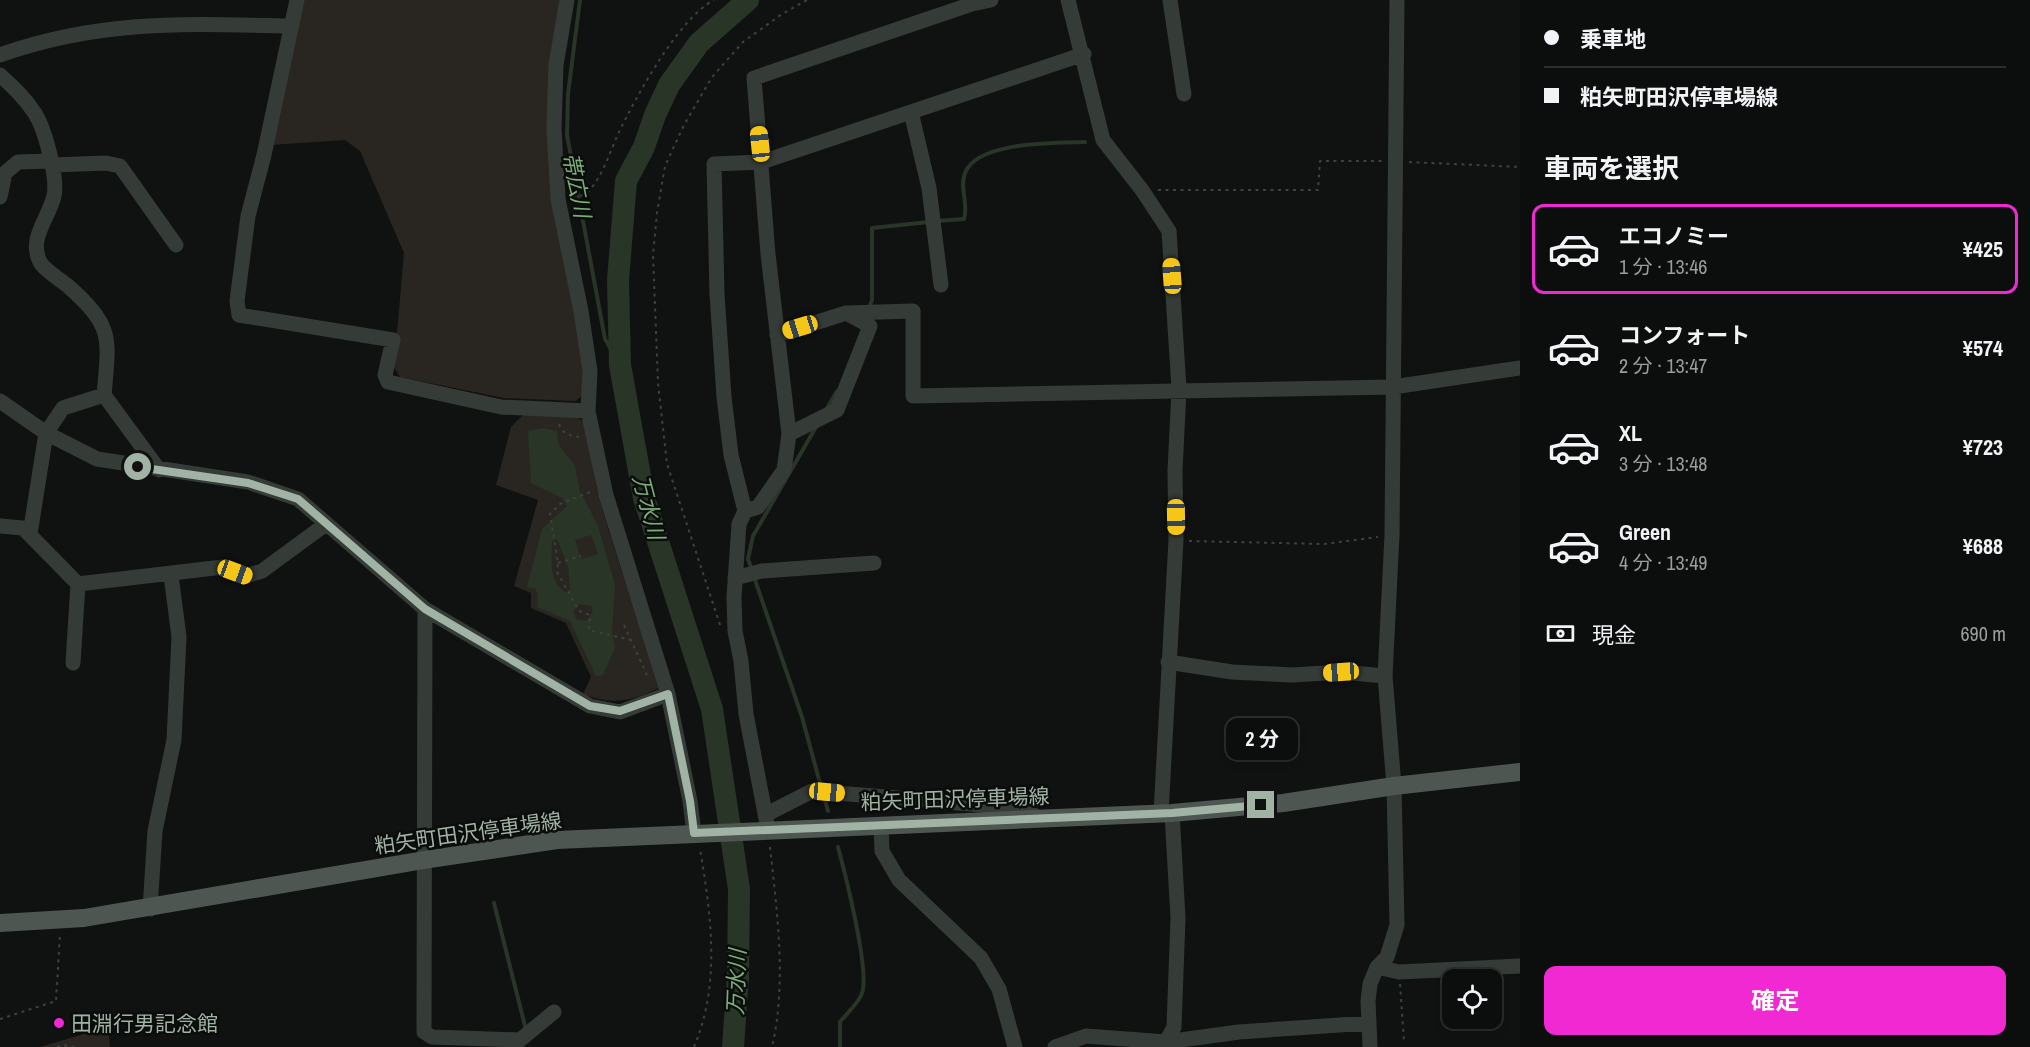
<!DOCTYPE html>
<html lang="ja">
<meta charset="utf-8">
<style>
:root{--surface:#0c0e0d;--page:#1a1c1b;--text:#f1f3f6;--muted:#9a9c9d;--line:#2c2e2e;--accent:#f129d3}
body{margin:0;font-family:"Archivo Narrow","Noto Sans JP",sans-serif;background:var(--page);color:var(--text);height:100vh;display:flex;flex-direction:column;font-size:22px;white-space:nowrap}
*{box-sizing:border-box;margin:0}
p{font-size:20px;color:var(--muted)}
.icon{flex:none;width:33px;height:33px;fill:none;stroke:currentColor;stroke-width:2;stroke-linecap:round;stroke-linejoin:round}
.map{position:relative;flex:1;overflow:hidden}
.drawer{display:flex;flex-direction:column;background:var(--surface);width:510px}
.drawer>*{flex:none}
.hud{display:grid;align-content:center;height:132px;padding:0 24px;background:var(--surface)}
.buttons{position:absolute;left:1442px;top:969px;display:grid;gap:12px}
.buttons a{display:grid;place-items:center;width:60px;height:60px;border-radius:12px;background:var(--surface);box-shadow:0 3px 9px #0003,0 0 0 2px var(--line);font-size:30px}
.end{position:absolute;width:27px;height:27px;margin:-14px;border:8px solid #a1b3a4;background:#111;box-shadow:0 0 0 3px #111}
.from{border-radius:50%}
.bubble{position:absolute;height:42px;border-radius:12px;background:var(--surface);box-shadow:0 3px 9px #0003,0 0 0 2px var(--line);font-size:20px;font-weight:700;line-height:42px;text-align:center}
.car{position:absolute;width:18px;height:36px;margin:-18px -9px;border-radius:8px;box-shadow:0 0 4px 2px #0007;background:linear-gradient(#f5c518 24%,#345 0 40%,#f5c518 0 76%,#345 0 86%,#f5c518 0)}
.hud b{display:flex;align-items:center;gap:21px;height:57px;font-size:22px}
.hud b+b{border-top:2px solid var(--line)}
.hud i{width:15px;height:15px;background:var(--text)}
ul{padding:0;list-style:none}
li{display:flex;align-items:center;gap:18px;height:90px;margin:0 12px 9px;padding:0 12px;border:3px solid transparent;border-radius:12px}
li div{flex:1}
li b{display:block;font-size:22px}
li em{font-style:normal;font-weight:700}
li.selected{border-color:var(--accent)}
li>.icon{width:54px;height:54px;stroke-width:1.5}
h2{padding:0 24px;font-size:27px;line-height:72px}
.pay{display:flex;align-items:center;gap:15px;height:66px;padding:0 24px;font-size:22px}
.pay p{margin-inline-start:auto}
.cta{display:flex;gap:12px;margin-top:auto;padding:12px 24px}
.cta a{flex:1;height:69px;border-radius:12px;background:var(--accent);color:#fff;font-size:24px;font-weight:700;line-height:69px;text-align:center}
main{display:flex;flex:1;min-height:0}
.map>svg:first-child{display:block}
</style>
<main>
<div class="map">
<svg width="1520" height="1047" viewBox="0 0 1520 1047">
<rect width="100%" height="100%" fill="#101211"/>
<path fill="#292621" d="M303 0H562L552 65 582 365 585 394 575 401 504 398 400 377 394 367 404 253 360 151 345 140 270 145Z
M525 413C537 414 577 412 583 422 587 427 594 481 598 494 616 559 640 622 658 688 631 702 611 705 583 694L591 677 566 623 531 608V593L514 586 538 500 496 485 511 427Z
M108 1027 110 1047H40Z"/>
<path fill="#283527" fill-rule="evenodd" d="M544 428 557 431 559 445 575 466 580 491 598 526 615 585 612 631 615 648 603 675 596 676 570 621 537 607 538 594 535 589 527 587 542 529 567 506 562 498 531 483 528 431ZM591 535 598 554 581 559 575 540ZM557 539 568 566 570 589 566 593C548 579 552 563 552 541ZM580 604 591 606 593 611 587 621 576 619 573 611Z"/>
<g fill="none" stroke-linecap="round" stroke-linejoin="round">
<path stroke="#283527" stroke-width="4" d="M580 0 568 94 567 135 605 339 620 365
M937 221 964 219C969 204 959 188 965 173 977 141 1057 143 1085 142
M869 308 872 300V228L929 222
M826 410 837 391
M752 570 748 559 753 536 816 427
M754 577 802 717 821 787
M824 797 828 811
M838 847C845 873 870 971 862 993 859 1003 846 1014 840 1022V1047
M494 903 526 1030"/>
<path stroke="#283527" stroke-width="22" d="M733 1047 738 977 739 889 712 709 644 498 620 365 618 280 626 181 644 147 655 115 669 85 699 43 748 0"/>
<path stroke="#3b433d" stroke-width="2" stroke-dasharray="3 4.5" stroke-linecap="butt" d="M1409 162 1520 167
M1158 190H1318L1320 161H1382
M573 197C579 196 584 196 589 191 603 175 610 152 618 134 636 97 678 19 714 0
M559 424C562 434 571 436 580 437
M590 492 560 504 550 514 558 563 557 572 579 611 590 615 589 630 631 640
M1189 541 1324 544 1378 537
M558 563 581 556
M624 625 647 675
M720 625 667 464 658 383 653 255 657 213 665 166 684 125 712 77 743 42 782 14 807 0
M770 847C777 912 787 983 772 1047
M1400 984 1404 1041
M0 1019 56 1001 60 934
M57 1047 62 1045 75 1047
M694 1047C721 983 711 915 700 849"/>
<path stroke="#353c38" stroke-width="15" d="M297 0 264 155 248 216 237 301 239 315 393 340 385 375 388 382 501 407 588 411
M567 0 556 65 554 128 558 199 581 311 590 371 588 411 606 495 668 694 690 801 694 833
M1068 0 1103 140 1142 190 1169 231 1179 389 1175 471 1176 540 1161 813
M1170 0 1184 94
M0 55C102 19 186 24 291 26
M0 75C13 87 25 98 34 112 45 128 58 178 54 196 49 218 28 238 40 262 45 271 60 279 68 286 114 327 109 337 104 395L159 470
M911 112 929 188 941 285
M52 165 106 163 120 166 176 245
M0 197 5 173 18 162 50 161
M777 335 846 313 913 311V396L1393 387 1520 368
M0 401 46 433 97 459 248 482 298 499 425 609 590 706 620 712 668 694
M789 434 837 410 870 326 846 313
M745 511 758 507 784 470 789 434 768 254 754 78 972 4 991 0
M0 526 23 528 78 584 223 567 246 576 262 571 326 524
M30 534 46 433 63 408 104 395
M735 578 762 571 874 563
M425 609 424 1032 432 1037 520 1040 554 1012
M1168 662 1232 672 1293 675 1341 672 1385 676
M73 663 78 584
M765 815 812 791 983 805 1034 815
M881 825 882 851 899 880 981 958 999 989 1015 1047
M768 829 746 714 741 661 735 631 734 597 739 524 745 511 731 455 724 397 717 294 714 164 762 162 1084 54
M150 909 155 831 174 740 179 637 171 575
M1377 967 1399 972 1520 966
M1055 1047 1086 1036 1166 1042 1239 1032 1369 1023
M1166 1047V1042L1174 1027 1178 918 1172 813
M1370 1047 1368 1001 1370 984 1377 967 1387 957 1397 925 1394 786 1385 676 1392 535 1397 0"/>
<path stroke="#4d5650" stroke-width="18" d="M0 923 84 918 424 860 557 840 1172 813 1283 803 1394 786 1520 772"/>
</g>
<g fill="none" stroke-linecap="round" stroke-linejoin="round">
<path stroke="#a1b3a4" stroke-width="8" d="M138 467 248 483 298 499 425 609 590 706 620 711 668 694 690 801 694 833 1172 813 1261 805"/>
</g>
<circle fill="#f129d3" stroke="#0b0d0c" stroke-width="2" cx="59" cy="1023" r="6"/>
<g text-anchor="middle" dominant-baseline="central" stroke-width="5" stroke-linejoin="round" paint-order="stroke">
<g font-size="21" fill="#a1b3a4" stroke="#0b0d0c">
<text transform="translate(955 799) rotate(-2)">粕矢町田沢停車場線</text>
<text transform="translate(468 833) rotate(-8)">粕矢町田沢停車場線</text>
</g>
<g font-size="21" fill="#a1b3a4" stroke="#0b0d0c" text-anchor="start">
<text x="71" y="1023">田淵行男記念館</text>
</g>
<g font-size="22" font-style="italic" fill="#7aae78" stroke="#0b0d0c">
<text transform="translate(577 185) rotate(79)">帯広川</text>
<text transform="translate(649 507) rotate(75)">万水川</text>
<text transform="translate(736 982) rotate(-88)">万水川</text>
</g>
</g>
</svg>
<div class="buttons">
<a><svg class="icon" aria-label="locate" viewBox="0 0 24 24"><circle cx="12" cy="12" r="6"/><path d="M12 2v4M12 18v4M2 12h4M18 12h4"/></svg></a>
</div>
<i class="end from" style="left:138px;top:467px"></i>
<i class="end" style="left:1261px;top:805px"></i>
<div class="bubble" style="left:1226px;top:718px;width:72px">2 分</div>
<i class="car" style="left:760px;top:144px;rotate:354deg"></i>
<i class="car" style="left:1172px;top:276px;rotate:356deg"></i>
<i class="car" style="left:800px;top:327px;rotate:253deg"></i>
<i class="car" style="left:1176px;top:517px;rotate:179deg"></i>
<i class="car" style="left:235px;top:572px;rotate:110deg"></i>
<i class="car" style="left:1341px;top:672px;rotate:266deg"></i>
<i class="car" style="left:827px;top:792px;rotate:95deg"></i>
</div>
<section class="drawer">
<div class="hud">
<b><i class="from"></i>乗車地</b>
<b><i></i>粕矢町田沢停車場線</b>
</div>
<h2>車両を選択</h2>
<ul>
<li class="selected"><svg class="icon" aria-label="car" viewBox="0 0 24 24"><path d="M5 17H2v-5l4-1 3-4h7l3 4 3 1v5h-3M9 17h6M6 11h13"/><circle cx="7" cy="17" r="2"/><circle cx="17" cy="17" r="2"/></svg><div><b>エコノミー</b><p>1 分 · 13:46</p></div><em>¥425</em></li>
<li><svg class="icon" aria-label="car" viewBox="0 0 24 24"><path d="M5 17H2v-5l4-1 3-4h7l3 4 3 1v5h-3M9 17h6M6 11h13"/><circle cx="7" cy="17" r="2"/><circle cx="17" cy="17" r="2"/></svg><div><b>コンフォート</b><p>2 分 · 13:47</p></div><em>¥574</em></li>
<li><svg class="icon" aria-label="car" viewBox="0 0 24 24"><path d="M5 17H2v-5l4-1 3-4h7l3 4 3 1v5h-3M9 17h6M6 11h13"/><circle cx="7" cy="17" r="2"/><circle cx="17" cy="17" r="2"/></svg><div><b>XL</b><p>3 分 · 13:48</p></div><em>¥723</em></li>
<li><svg class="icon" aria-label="car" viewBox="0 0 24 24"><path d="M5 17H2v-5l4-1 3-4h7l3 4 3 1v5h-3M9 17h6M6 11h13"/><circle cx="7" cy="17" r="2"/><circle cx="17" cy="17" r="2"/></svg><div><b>Green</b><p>4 分 · 13:49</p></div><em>¥688</em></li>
</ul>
<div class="pay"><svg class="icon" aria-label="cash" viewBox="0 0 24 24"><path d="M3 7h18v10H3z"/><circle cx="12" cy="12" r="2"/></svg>現金<p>690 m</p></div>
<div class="cta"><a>確定</a></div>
</section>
</main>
